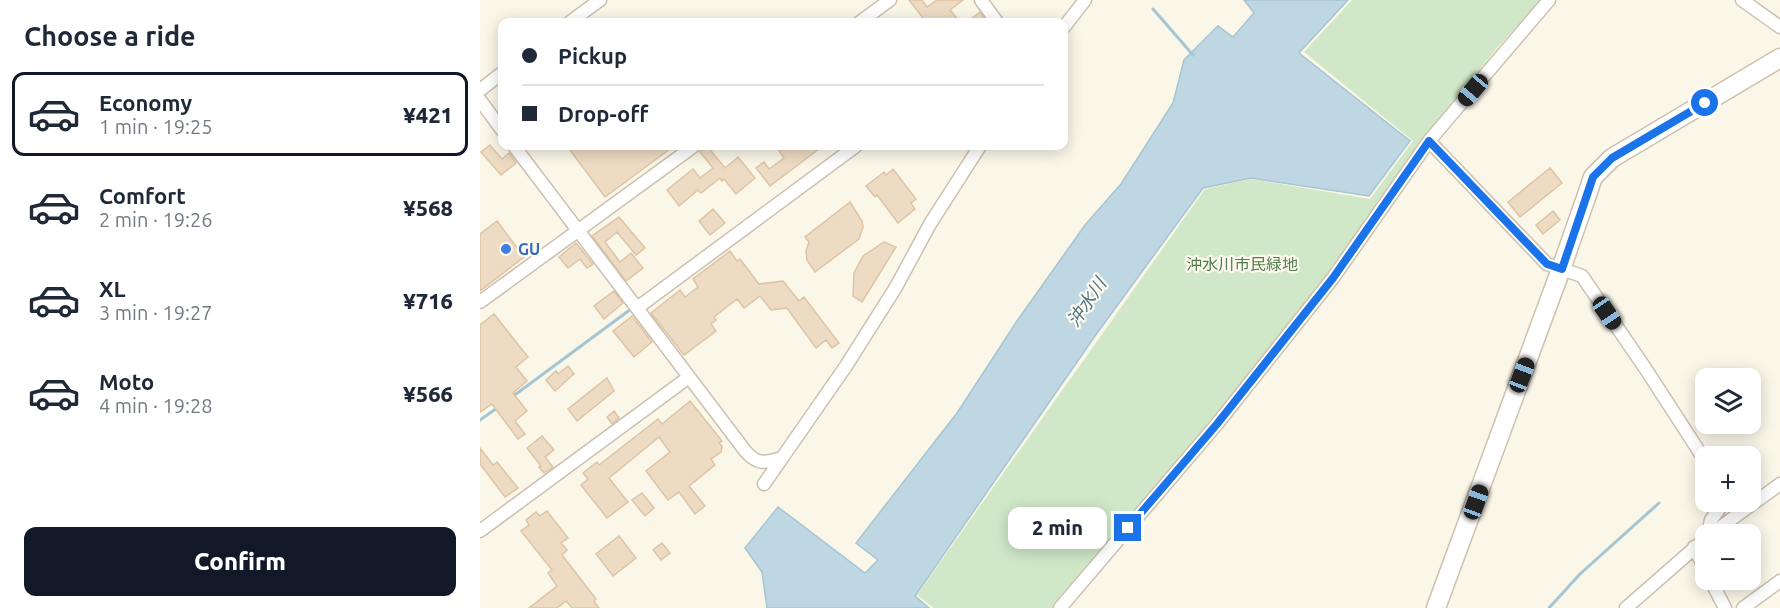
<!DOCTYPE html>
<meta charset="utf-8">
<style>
:root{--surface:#fff;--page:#f6f6f7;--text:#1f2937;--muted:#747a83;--line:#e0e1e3;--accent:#111827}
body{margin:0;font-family:Ubuntu,"Noto Sans JP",sans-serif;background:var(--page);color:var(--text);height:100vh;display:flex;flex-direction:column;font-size:22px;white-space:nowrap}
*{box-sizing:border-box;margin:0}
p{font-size:20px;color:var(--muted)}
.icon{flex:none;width:33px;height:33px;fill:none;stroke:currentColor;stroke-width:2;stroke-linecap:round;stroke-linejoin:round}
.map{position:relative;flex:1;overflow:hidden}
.side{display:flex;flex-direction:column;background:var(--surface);width:480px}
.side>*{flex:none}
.top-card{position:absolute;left:18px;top:18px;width:570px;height:132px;border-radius:12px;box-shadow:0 3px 15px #0003;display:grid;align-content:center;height:132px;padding:0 24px;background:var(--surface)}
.buttons{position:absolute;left:1215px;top:368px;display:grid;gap:12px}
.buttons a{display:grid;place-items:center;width:66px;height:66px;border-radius:12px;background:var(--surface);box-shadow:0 3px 15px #0003;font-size:30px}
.end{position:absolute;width:27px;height:27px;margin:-14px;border:8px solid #1a73e8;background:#fff;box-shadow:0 0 0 3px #fff}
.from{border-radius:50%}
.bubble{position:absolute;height:42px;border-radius:12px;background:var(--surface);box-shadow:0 3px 15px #0003;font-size:20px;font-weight:800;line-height:42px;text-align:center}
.car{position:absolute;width:18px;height:36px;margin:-18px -9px;border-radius:8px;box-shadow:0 0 4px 2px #0007;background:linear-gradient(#222 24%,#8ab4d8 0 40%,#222 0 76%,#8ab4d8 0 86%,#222 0)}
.top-card b{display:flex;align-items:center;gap:21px;height:57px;font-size:22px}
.top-card b+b{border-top:2px solid var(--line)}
.top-card i{width:15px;height:15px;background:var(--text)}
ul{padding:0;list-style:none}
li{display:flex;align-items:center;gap:18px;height:84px;margin:0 12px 9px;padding:0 12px;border:3px solid transparent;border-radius:12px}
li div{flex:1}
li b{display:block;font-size:22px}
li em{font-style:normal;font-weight:800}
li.current{border-color:var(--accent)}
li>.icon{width:54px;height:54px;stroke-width:1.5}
h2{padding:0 24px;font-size:27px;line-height:72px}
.cta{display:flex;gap:12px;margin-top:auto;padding:12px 24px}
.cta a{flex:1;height:69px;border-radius:12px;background:var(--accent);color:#fff;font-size:24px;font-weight:800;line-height:69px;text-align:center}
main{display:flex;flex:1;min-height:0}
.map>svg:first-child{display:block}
</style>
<main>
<section class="side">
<h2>Choose a ride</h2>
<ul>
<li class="current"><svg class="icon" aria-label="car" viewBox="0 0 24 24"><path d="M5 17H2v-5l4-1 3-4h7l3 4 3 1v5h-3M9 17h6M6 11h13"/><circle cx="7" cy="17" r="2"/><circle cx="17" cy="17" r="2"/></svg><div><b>Economy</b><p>1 min · 19:25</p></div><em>¥421</em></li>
<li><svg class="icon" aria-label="car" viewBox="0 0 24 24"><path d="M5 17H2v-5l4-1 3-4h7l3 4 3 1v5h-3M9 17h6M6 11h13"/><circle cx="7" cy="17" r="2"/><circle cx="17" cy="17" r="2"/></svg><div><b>Comfort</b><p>2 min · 19:26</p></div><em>¥568</em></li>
<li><svg class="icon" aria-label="car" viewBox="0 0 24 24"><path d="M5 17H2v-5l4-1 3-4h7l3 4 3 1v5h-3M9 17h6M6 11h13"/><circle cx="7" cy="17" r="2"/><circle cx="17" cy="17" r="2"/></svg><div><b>XL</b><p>3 min · 19:27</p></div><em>¥716</em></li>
<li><svg class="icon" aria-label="car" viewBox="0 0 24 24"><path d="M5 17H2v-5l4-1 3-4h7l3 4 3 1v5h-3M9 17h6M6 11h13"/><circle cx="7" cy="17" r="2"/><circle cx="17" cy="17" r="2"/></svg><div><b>Moto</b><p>4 min · 19:28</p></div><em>¥566</em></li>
</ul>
<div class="cta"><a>Confirm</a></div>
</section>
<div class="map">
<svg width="1300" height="608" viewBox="0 0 1300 608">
<rect width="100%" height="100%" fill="#faf7e9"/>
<path fill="#d0e7c8" d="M872 0H1061L1017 48 961 118 898 207 745 407 575 608H454L437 595 725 189 771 179 890 199 933 141 824 52Z"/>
<path fill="#bfd7e2" stroke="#a6c5d3" stroke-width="1.5" d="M764 0H868L819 53 930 141 889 196 771 178 723 188 615 336 435 596 449 608H287L282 572 265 548 298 507 385 573 398 560 376 543 477 413 537 321 605 225 641 184 693 103 704 60 738 26 753 37 774 13Z"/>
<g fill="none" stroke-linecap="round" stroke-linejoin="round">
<path stroke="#a6c5d3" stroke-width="3" d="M673 9 713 55
M32 397 151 309
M0 420 17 408
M1069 608 1100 574 1179 503"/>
</g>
<path fill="#eddbc3" stroke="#dec4a5" stroke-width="1.5" d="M429 0H442L447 7 457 0H483L470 10 480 22H446Z
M500 12 507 22H487Z
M10 145 22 159 29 153 36 163 21 175 1 152Z
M87 146H194L125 197Z
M227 146 245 168 258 157 275 178 256 194 244 179 242 181 240 178 221 193 218 190 199 206 187 190 213 169 220 178 233 168 220 152Z
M306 146H313L316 149 320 146H343L290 186 276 168 284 162 289 169 304 158 299 151Z
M1070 168 1082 183 1040 217 1028 202Z
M413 169 436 199 431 203 435 209 418 223 397 195 395 197 386 186 404 172 406 175Z
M370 202 382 221 383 227 379 239 335 272 327 260 326 251 329 242 325 237Z
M233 209 245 223 230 235 219 221Z
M1073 211 1080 220 1063 234 1056 225Z
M139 217 165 248 156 255 137 232 125 242 140 262 151 253 163 268 146 281 112 236Z
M17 221 44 257 0 291V234Z
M404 242 416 247 382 302 373 296 374 273 383 256Z
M96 243 113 264 107 268 100 259 88 268 79 257Z
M250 251 257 261 260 259 279 284 303 281 319 301 324 297 359 343 352 348 346 340 336 348 307 308 291 310 280 296 264 308 257 299 234 317 236 320 231 324 236 331 204 355 171 313 200 290 205 297 218 287 213 279Z
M134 291 143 303 124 319 114 306Z
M14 314 48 357 36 367 47 381 33 393 47 411 35 421 45 434 38 439 12 404 0 412V325Z
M152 316 172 342 154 357 133 331Z
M88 366 94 374 75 391 66 380 76 371 78 374Z
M127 378 134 391 97 421 88 409Z
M210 401 242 441 239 443 242 446 241 452 231 459 235 465 209 486 225 506 215 514 199 492 188 500 166 471 190 452 179 437 129 478 148 502 127 518 101 485 108 479 103 473 117 462 119 465 178 419 182 424Z
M134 411 139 418 132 424 127 417Z
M62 436 74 450 65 457 73 467 64 473 59 467 61 466 47 448Z
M0 448 13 465 17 462 38 488 25 497 0 464Z
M162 493 174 508 165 516 152 500Z
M67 511 88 538 81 543 87 550 82 555 116 599 114 601 119 608H92L86 601 77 608H49L77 586 68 573 72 570 41 531 49 525 46 520 56 512 60 516Z
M139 536 156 558 133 576 116 554Z
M182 543 190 553 181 560 173 550Z"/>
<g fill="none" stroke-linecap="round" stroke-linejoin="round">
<g stroke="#ccc0b0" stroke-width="15">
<path id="street" d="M501 0 517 22
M1262 0 1300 27
M90 22 120 0
M380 22 410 0
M584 27 605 0
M0 90 22 73
M0 100 22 130
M949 141 1067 264 1102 276 1165 368 1226 462
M34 146 266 452C278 465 285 463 302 458
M0 302 214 146
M157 308 376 146
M284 484 366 366 416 287 450 224 500 146
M0 531 209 377
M1228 534 1231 520 1240 508 1239 501
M1231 534 1300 484
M1214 547 1226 571
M1230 579 1245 608
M580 608 737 424 853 278 949 141 1069 0
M1146 608 1226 538
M1263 608 1300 581"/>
</g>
<g stroke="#cec1ad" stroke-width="21">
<path id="secondary" d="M956 608 1081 269 1108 192 1113 177 1132 158 1300 58"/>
</g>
<use href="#street" stroke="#fff" stroke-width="12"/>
<use href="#secondary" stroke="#fff" stroke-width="18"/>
</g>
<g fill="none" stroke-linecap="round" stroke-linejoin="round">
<path stroke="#1a73e8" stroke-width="8" d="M648 528 737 424 853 278 949 141 1067 264 1082 269 1113 177 1132 158 1225 103"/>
</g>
<circle fill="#3f7fe0" stroke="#fdfaef" stroke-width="2" cx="26" cy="249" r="6"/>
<g text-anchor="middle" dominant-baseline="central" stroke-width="4.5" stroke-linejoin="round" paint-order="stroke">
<g font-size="16" font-weight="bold" fill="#366cbe" stroke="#fdfaef" text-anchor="start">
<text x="38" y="249">GU</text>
</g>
<g font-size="16" fill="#527c4b" stroke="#fdfaef">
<text x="762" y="264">沖水川市民緑地</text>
</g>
<g font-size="18" font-style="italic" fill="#4e768a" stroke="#fdfaef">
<text transform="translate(606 302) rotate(-56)">沖水川</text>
</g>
</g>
</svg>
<div class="buttons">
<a><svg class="icon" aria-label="layers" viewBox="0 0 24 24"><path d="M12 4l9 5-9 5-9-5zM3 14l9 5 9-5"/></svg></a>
<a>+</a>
<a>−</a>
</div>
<i class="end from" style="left:1225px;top:103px"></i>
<i class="end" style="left:648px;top:528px"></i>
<div class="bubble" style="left:528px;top:507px;width:99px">2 min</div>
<i class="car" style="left:993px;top:90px;rotate:220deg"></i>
<i class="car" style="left:1127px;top:313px;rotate:146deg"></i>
<i class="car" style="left:1042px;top:375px;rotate:21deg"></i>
<i class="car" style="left:996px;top:502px;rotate:20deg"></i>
<div class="top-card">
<b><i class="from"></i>Pickup</b>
<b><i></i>Drop-off</b>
</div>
</div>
</main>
